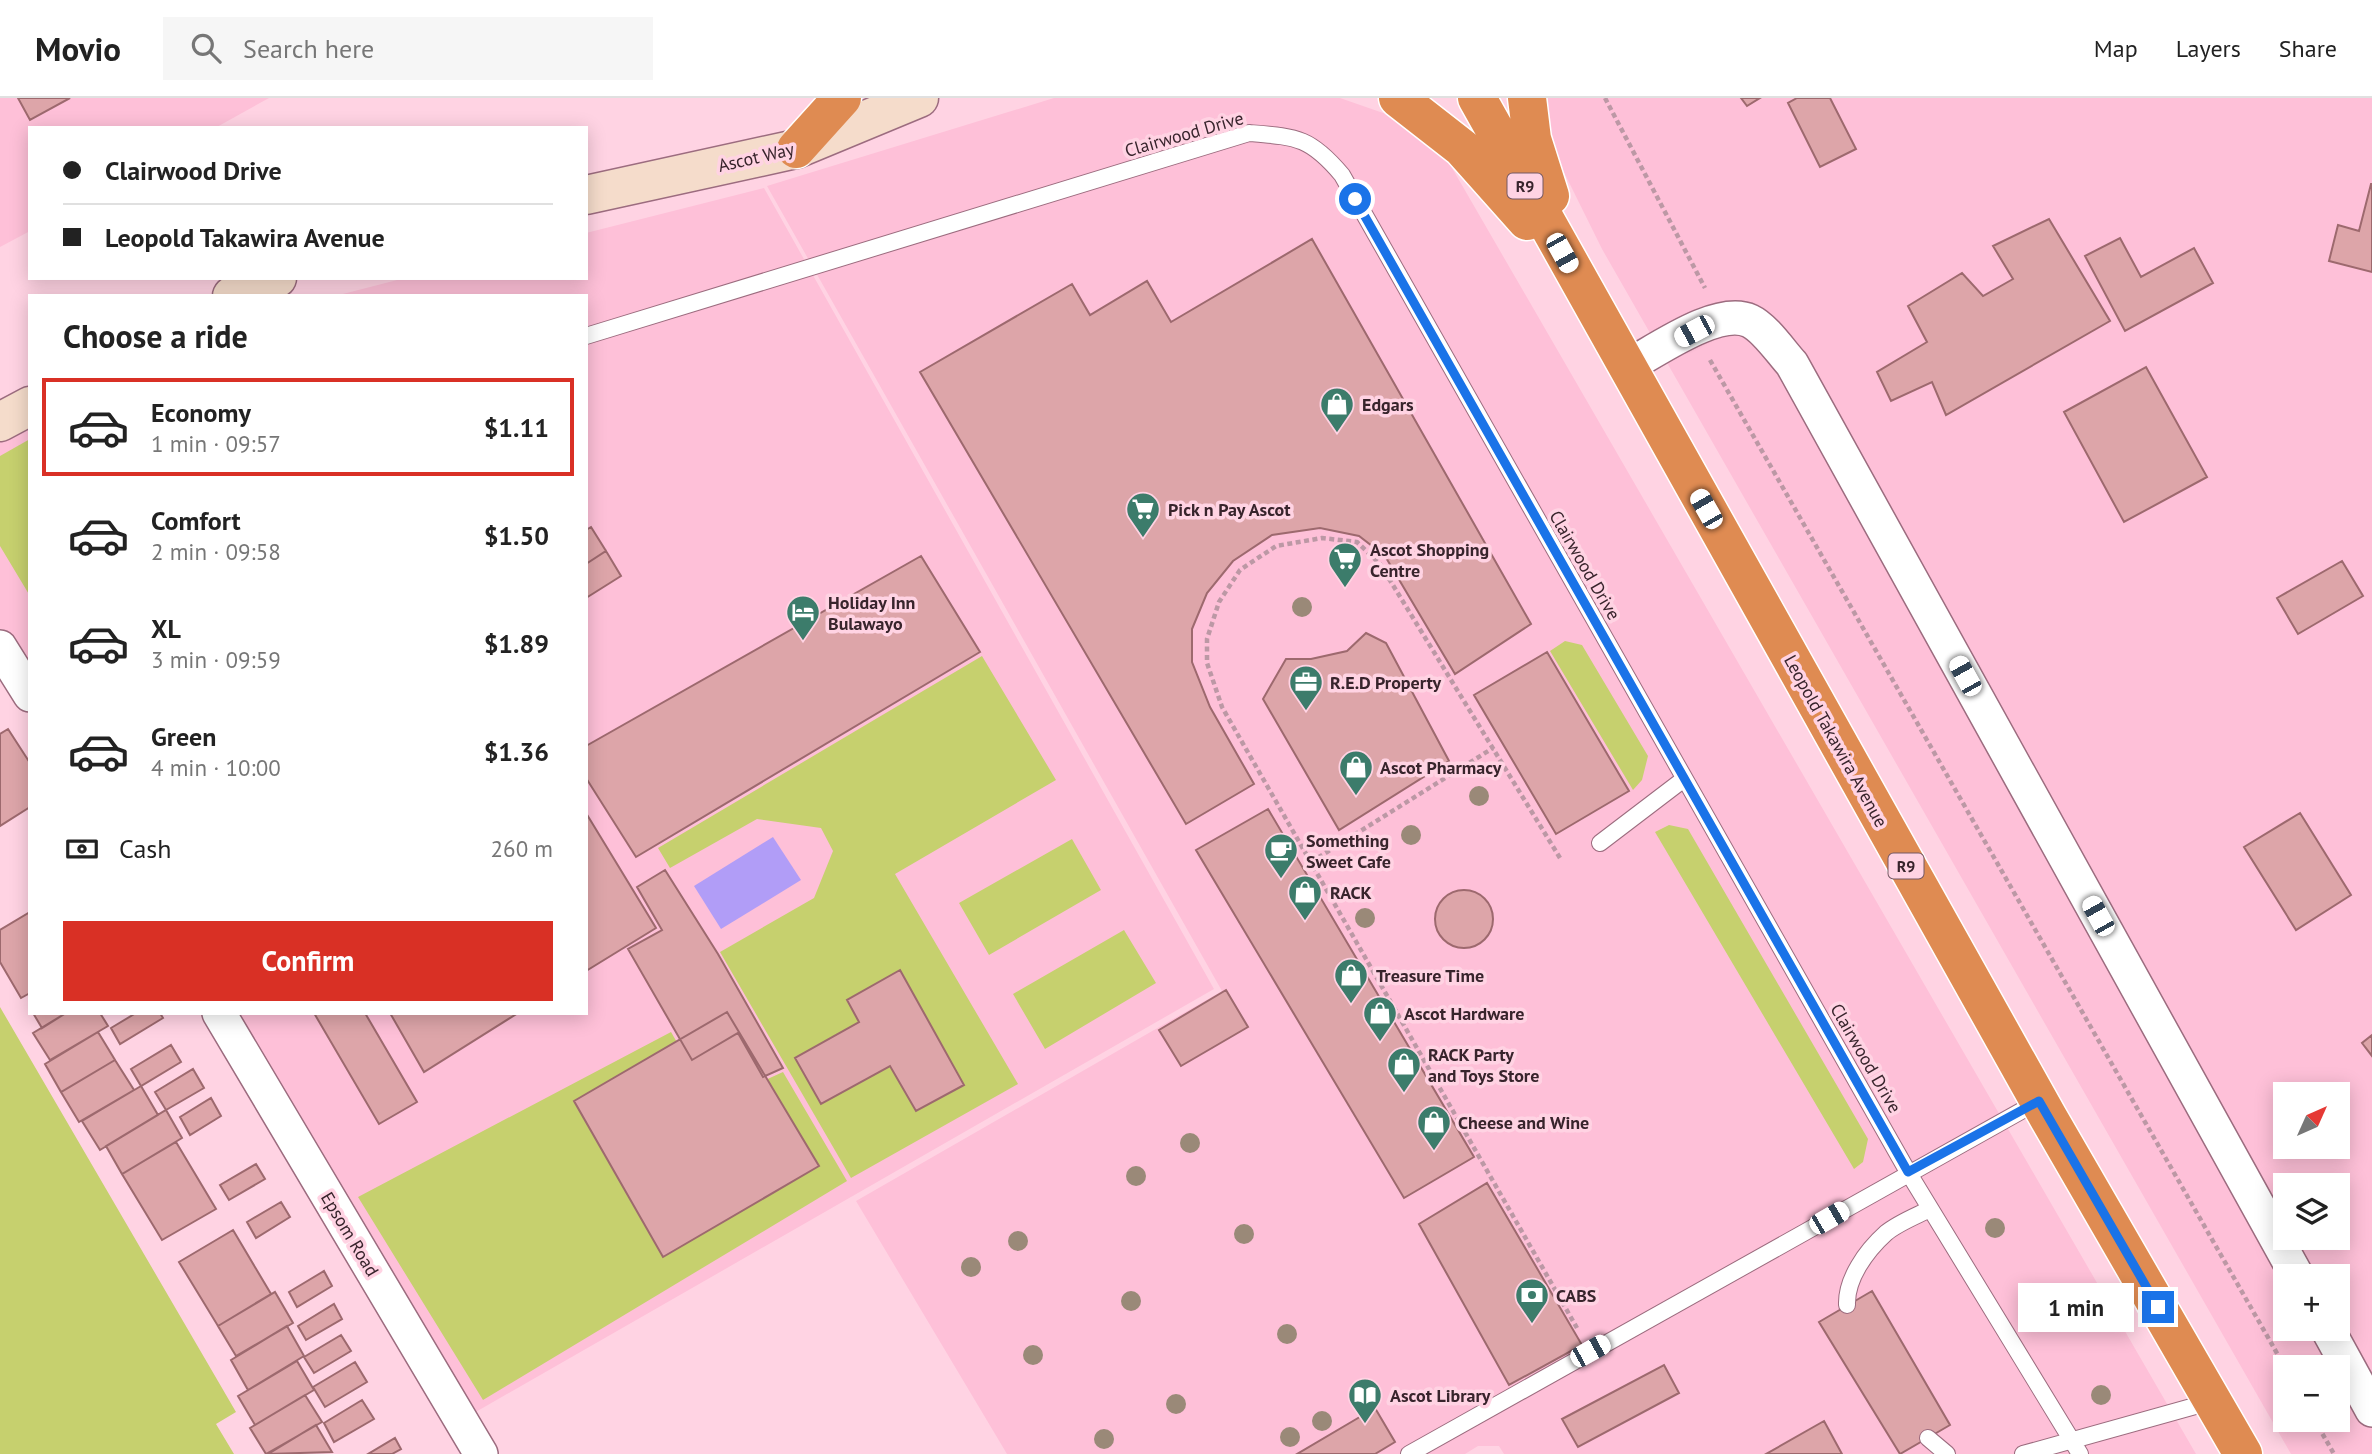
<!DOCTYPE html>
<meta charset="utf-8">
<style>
:root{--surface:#fff;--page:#f6f6f6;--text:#222;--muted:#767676;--line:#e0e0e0;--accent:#d93025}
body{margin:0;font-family:"PT Sans",sans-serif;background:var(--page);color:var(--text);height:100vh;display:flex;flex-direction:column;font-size:26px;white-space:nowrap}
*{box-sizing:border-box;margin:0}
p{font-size:23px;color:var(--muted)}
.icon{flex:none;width:38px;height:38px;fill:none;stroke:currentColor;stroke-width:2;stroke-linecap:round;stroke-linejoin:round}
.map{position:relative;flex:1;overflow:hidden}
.sheet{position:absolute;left:28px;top:196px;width:560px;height:721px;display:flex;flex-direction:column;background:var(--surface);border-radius:0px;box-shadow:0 4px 18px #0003}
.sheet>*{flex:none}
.top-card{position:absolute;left:28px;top:28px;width:560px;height:154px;border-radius:0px;box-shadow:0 4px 18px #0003;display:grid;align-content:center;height:154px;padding:0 35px;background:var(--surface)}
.needle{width:46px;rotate:45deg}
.controls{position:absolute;left:2273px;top:984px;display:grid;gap:14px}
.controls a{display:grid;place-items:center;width:77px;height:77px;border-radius:0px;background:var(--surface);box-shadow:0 4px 18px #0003;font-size:35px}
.end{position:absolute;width:32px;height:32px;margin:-16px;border:9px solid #1a73e8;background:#fff;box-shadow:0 0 0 4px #fff}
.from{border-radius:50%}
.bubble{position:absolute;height:49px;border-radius:0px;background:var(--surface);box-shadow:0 4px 18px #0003;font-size:23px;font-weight:600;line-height:49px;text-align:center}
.car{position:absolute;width:21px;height:42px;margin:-21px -10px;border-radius:9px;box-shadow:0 0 5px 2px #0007;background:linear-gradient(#fff 24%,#345 0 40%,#fff 0 76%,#345 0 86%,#fff 0)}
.top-card b{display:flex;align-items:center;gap:24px;height:66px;font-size:26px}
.top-card b+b{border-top:2px solid var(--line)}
.top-card i{width:18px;height:18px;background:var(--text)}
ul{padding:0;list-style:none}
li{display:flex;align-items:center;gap:21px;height:98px;margin:0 14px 10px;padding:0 21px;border:4px solid transparent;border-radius:0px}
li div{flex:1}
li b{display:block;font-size:26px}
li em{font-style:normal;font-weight:600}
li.selected{border-color:var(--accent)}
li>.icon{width:63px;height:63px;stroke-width:1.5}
h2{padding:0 35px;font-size:32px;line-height:84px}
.pay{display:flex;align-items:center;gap:18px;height:77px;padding:0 35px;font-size:26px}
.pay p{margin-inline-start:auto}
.primary-button{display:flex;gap:14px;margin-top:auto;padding:14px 35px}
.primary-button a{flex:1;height:80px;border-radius:0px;background:var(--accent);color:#fff;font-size:28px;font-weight:600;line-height:80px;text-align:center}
header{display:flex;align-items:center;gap:42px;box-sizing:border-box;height:98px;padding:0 35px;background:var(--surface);border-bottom:2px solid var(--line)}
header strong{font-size:33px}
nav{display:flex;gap:38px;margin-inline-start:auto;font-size:24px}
.search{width:490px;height:63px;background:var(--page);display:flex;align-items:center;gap:18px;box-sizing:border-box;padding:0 24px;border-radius:0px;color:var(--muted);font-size:26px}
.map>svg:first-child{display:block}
</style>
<header>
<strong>Movio</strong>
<div class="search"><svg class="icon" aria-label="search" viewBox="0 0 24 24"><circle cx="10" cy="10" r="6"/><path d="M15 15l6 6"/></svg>Search here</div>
<nav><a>Map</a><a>Layers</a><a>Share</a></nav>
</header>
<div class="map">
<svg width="2372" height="1356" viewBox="0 0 2372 1356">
<rect width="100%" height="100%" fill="#ffd3e3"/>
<path fill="#fec0d8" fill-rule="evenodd" d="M0 0H269L215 30H30V133L0 149Z
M1054 0H1340L1386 16 1448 63 2196 1356H1504L1499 1348H1478L1465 1356H1007L856 1103 1222 893 767 88Z
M1541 0H2372V1356H2291L1602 151 1548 42ZM2286 996H2338V1048H2286ZM2286 1087H2338V1139H2286ZM2286 1178H2338V1230H2286ZM2286 1269H2338V1321H2286Z
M764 90 1214 891 467 1319 225 915H586V198H335L405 180H586V135Z
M30 326V589L0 539V342Z"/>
<path fill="#c6d06e" d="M30 341V498L0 448V358Z
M1565 543 1582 547 1648 658 1642 682 1633 692 1550 553Z
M982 558 1056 682 895 776 1018 986 851 1080 720 854 814 800 833 753 821 730 757 721 670 770 658 750Z
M1669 727 1688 731 1868 1041 1863 1064 1854 1071 1655 734Z
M1072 741 1101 792 989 857 959 805Z
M1124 832 1156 885 1045 951 1013 896Z
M0 909 236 1314 216 1326 234 1356H0Z
M671 934 689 965 748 990 783 974 847 1083 483 1302 358 1099Z"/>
<path fill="#b19df7" d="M773 739 801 782 721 831 694 788Z"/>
<path fill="#dda5a9" stroke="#9d696e" stroke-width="2" d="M18 0H70L30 22Z
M1741 0H1760L1747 8Z
M1797 0H1830L1856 51 1820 69 1788 5Z
M2371 86H2372V174L2329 163 2338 127 2359 133Z
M2049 121 2110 223 1946 317 1932 284 1891 303 1877 274 1927 244 1908 208 1962 175 1983 198 2013 181 1993 148Z
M2120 140 2141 179 2194 150 2213 185 2125 233 2085 158Z
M1312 141 1531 526 1455 576 1385 458 1359 438 1320 430 1272 437 1233 463 1207 495 1192 531V564L1210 609 1254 686 1186 726 920 274 1072 186 1090 217 1147 183 1171 224Z
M2146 269 2207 379 2124 424 2064 314Z
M591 429 606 453 586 466V432Z
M606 453 621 478 586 500V466Z
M921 458 980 554 636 759 586 680V648Z
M2342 463 2363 498 2298 536 2277 500Z
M1366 535 1386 545 1449 663 1339 732 1263 601 1286 561H1311L1347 553Z
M1547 554 1629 693 1556 736 1474 597Z
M8 631 30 665V709L0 728V636Z
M1268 711 1474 1059 1404 1100 1196 752Z
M586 715 656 830 586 873Z
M2300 715 2351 797 2296 832 2244 749Z
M665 772 718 856 783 970 763 979 738 935 692 962 628 851 662 832 637 789Z
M1435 821a29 29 0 1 1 58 0a29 29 0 1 1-58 0Z
M30 814V895L21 900 0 864V832Z
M900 872 964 987 916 1013 890 968 821 1006 795 960 859 924 847 902Z
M1226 892 1248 929 1181 968 1159 932Z
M727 914 819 1068 663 1159 574 1003Z
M33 915H66L42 930Z
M66 915H100L108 928 50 962 33 935Z
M136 915H160L163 920 120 946 111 930Z
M314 915H365L417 1004 379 1026Z
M390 915H518L424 974Z
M98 934 115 962 61 994 45 966Z
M2372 937V958L2362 945Z
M171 947 181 964 141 988 131 971Z
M115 962 134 992 79 1024 61 994Z
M193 971 204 990 166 1012 155 994Z
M141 988 158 1017 100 1052 82 1023Z
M211 1000 221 1018 190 1037 180 1019Z
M166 1012 182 1040 122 1076 106 1048Z
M176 1044 216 1111 162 1142 122 1076Z
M256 1066 265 1081 229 1102 220 1087Z
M1487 1085 1582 1247 1509 1287 1419 1126Z
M281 1104 290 1119 256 1140 247 1124Z
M233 1132 271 1196 218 1228 179 1164Z
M324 1173 332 1188 297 1209 289 1194Z
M1872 1193 1950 1327 1900 1356 1819 1224Z
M275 1194 293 1225 236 1258 218 1228Z
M334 1206 342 1221 306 1242 298 1228Z
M287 1228 304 1258 248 1292 231 1262Z
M341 1237 351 1253 314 1275 304 1259Z
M297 1263 314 1292 255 1327 238 1298Z
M355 1264 367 1284 325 1309 313 1289Z
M1664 1267 1679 1295 1578 1349 1562 1321Z
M305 1297 322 1324 266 1356 250 1330Z
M362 1302 374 1321 334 1344 324 1325Z
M1375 1310 1395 1344 1375 1356H1297Z
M1824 1323 1842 1356H1766Z
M316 1327 332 1354 268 1356Z
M395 1340 401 1351 392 1356H368Z"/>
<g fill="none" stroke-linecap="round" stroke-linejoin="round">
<g stroke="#9c6c7f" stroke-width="18">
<path id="lane" d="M586 238 1249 35C1297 39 1310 39 1342 77L1908 1074 2080 1356
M1600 745 1684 681
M1847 1207C1846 1181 1866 1153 1886 1135 1898 1125 1916 1118 1930 1111
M1928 1340 1947 1356
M1409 1356 2039 1003
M2023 1356 2213 1303"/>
</g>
<g stroke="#9c6c7f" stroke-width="36">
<path id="street" d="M1626 269C1656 253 1718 208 1750 223 1765 230 1781 254 1792 266L2297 1178
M0 549 30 597
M219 915 481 1356
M2327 1230 2372 1312"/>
</g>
<g stroke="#9c6c7f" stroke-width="41">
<path id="secondary" d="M586 97 796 51 919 0
M232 198 277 180
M0 324 30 308"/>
</g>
<g stroke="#fff" stroke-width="41">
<path id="highway" d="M1398 0 1462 50 1527 123
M1477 0 2048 1019 2243 1356
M1527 0 1532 41 1550 98
M796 51 842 0"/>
</g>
<path stroke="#bc98a5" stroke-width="4.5" stroke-dasharray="5 3.5" stroke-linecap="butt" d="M1605 0 1705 190
M1710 262 2286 1271
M1560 760 1380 466 1357 444 1322 440 1276 448 1240 472 1219 504 1207 541V565L1222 609 1577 1230
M1311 764 1493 650
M2314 1321 2334 1356"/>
<use href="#lane" stroke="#fff" stroke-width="16"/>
<use href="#street" stroke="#fff" stroke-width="33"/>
<use href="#secondary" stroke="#f5dccb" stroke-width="38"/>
<use href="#highway" stroke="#df8b52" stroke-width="38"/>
</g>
<g fill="#9a8978">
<circle cx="1302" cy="509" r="10"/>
<circle cx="1479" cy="698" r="10"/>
<circle cx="1411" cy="737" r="10"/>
<circle cx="1365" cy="820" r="10"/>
<circle cx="1190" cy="1045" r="10"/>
<circle cx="1136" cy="1078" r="10"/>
<circle cx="1995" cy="1130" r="10"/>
<circle cx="1244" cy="1136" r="10"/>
<circle cx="1018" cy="1143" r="10"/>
<circle cx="971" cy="1169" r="10"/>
<circle cx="1131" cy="1203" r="10"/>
<circle cx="2051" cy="1217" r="10"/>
<circle cx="1287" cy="1236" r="10"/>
<circle cx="1033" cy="1257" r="10"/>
<circle cx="2101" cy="1297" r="10"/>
<circle cx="1176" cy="1306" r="10"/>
<circle cx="1322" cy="1323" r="10"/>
<circle cx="1290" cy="1339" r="10"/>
<circle cx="1104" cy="1341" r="10"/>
</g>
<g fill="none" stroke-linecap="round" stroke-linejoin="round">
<path stroke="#1a73e8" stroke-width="9" d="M1355 101 1908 1074 2039 1003 2158 1209"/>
</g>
<defs>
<g id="shop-pin" transform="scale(1.75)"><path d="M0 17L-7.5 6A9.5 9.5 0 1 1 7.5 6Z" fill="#3c7c6b" stroke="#ffd3e3"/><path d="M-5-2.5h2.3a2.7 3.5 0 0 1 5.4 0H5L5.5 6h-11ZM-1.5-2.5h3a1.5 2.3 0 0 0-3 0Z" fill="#fff"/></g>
<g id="supermarket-pin" transform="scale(1.75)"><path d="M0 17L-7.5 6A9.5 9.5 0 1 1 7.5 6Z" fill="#3c7c6b" stroke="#ffd3e3"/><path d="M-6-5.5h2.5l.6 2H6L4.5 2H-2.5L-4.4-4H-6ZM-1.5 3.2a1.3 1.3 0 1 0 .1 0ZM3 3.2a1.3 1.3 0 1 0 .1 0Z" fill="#fff"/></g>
<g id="hotel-pin" transform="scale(1.75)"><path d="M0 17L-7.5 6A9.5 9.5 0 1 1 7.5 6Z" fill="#3c7c6b" stroke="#ffd3e3"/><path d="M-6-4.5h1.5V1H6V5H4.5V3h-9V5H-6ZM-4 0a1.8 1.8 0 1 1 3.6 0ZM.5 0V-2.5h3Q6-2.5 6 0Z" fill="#fff"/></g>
<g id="office-pin" transform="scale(1.75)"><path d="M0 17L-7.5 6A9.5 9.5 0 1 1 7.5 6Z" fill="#3c7c6b" stroke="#ffd3e3"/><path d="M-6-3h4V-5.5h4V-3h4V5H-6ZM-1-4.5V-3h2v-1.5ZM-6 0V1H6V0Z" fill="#fff"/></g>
<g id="cafe-pin" transform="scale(1.75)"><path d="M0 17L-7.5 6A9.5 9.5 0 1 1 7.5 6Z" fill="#3c7c6b" stroke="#ffd3e3"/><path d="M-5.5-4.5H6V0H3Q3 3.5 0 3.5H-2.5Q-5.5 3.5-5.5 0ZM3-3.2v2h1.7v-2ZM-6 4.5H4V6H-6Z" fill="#fff"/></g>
<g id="bank-pin" transform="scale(1.75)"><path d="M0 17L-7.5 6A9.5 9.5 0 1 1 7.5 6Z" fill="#3c7c6b" stroke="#ffd3e3"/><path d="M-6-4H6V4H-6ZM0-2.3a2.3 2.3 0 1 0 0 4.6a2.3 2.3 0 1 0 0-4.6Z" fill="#fff"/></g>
<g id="library-pin" transform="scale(1.75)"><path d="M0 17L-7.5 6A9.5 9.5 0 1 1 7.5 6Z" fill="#3c7c6b" stroke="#ffd3e3"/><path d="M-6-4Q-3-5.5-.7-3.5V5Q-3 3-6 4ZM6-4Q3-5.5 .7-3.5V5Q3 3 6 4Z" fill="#fff"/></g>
</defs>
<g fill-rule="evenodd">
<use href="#shop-pin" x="1337" y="306"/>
<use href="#supermarket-pin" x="1143" y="411"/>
<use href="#supermarket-pin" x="1345" y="461"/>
<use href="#hotel-pin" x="803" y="514"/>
<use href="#office-pin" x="1306" y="584"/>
<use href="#shop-pin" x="1356" y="669"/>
<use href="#cafe-pin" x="1281" y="752"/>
<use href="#shop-pin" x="1305" y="794"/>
<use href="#shop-pin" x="1351" y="877"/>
<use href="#shop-pin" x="1380" y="915"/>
<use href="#shop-pin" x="1404" y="966"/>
<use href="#shop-pin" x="1434" y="1024"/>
<use href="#bank-pin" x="1532" y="1197"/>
<use href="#library-pin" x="1365" y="1297"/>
</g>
<g text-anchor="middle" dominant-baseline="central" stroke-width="7" stroke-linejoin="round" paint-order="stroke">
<g fill="#ffd3e3" stroke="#745863" stroke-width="2">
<rect x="1507.5" y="75.5" width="35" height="25" rx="5"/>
<rect x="1888.5" y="755.5" width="35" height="25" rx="5"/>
</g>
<g font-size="16" font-weight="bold" fill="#38242c">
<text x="1525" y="88">R9</text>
<text x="1906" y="768">R9</text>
</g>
<g font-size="18" fill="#38242c" stroke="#ffd3e3">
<text transform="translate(1184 36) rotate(-16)">Clairwood Drive</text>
<text transform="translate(756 59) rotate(-13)">Ascot Way</text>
<text transform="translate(1585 467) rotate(60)">Clairwood Drive</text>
<text transform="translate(1836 643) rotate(61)">Leopold Takawira Avenue</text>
<text transform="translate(1866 960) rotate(60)">Clairwood Drive</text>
<text transform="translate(350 1136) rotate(59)">Epsom Road</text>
</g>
<g font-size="18" font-weight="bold" fill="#38242c" stroke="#ffd3e3" text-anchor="start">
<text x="1362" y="306">Edgars</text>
<text x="1168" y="411">Pick n Pay Ascot</text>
<text x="1370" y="451">Ascot Shopping<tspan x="1370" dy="21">Centre</tspan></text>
<text x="828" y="504">Holiday Inn<tspan x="828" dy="21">Bulawayo</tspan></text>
<text x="1330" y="584">R.E.D Property</text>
<text x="1380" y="669">Ascot Pharmacy</text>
<text x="1306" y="742">Something<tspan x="1306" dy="21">Sweet Cafe</tspan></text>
<text x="1330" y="794">RACK</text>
<text x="1376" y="877">Treasure Time</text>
<text x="1404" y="915">Ascot Hardware</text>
<text x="1428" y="956">RACK Party<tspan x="1428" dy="21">and Toys Store</tspan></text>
<text x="1458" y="1024">Cheese and Wine</text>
<text x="1556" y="1197">CABS</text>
<text x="1390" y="1297">Ascot Library</text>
</g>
</g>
</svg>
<div class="controls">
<a><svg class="needle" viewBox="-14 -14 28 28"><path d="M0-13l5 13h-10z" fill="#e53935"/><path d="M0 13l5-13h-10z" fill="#767676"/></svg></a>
<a><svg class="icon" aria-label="layers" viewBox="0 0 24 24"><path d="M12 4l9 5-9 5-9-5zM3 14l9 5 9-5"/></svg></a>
<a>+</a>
<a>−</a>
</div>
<i class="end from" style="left:1355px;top:101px"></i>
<i class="end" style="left:2158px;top:1209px"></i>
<div class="bubble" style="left:2018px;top:1185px;width:116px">1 min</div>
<i class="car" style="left:1562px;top:155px;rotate:151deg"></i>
<i class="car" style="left:1694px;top:233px;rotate:242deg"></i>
<i class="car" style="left:1706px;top:411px;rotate:330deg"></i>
<i class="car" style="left:1965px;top:578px;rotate:331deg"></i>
<i class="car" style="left:2098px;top:818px;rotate:331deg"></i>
<i class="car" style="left:1829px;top:1120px;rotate:60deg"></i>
<i class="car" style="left:1590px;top:1253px;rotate:61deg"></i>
<div class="top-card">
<b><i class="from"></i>Clairwood Drive</b>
<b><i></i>Leopold Takawira Avenue</b>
</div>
<section class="sheet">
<h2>Choose a ride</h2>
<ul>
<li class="selected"><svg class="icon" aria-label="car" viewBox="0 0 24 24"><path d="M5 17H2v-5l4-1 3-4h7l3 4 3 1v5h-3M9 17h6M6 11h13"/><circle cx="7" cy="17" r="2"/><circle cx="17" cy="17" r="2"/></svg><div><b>Economy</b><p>1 min · 09:57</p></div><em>$1.11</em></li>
<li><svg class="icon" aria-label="car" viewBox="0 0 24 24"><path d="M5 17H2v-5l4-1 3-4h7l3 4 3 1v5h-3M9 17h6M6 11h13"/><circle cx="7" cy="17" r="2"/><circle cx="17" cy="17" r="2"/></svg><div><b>Comfort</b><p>2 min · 09:58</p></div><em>$1.50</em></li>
<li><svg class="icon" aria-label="car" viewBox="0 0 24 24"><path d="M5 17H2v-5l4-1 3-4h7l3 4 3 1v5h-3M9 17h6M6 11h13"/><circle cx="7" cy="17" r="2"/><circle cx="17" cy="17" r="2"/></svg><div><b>XL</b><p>3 min · 09:59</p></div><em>$1.89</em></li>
<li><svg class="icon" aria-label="car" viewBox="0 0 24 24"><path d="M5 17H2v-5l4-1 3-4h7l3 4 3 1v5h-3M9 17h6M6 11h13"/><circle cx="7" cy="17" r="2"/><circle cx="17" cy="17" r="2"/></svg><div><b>Green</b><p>4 min · 10:00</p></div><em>$1.36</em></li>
</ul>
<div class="pay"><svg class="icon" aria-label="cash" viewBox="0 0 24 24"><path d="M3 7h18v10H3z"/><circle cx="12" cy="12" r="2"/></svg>Cash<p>260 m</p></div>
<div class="primary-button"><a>Confirm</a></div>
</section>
</div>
